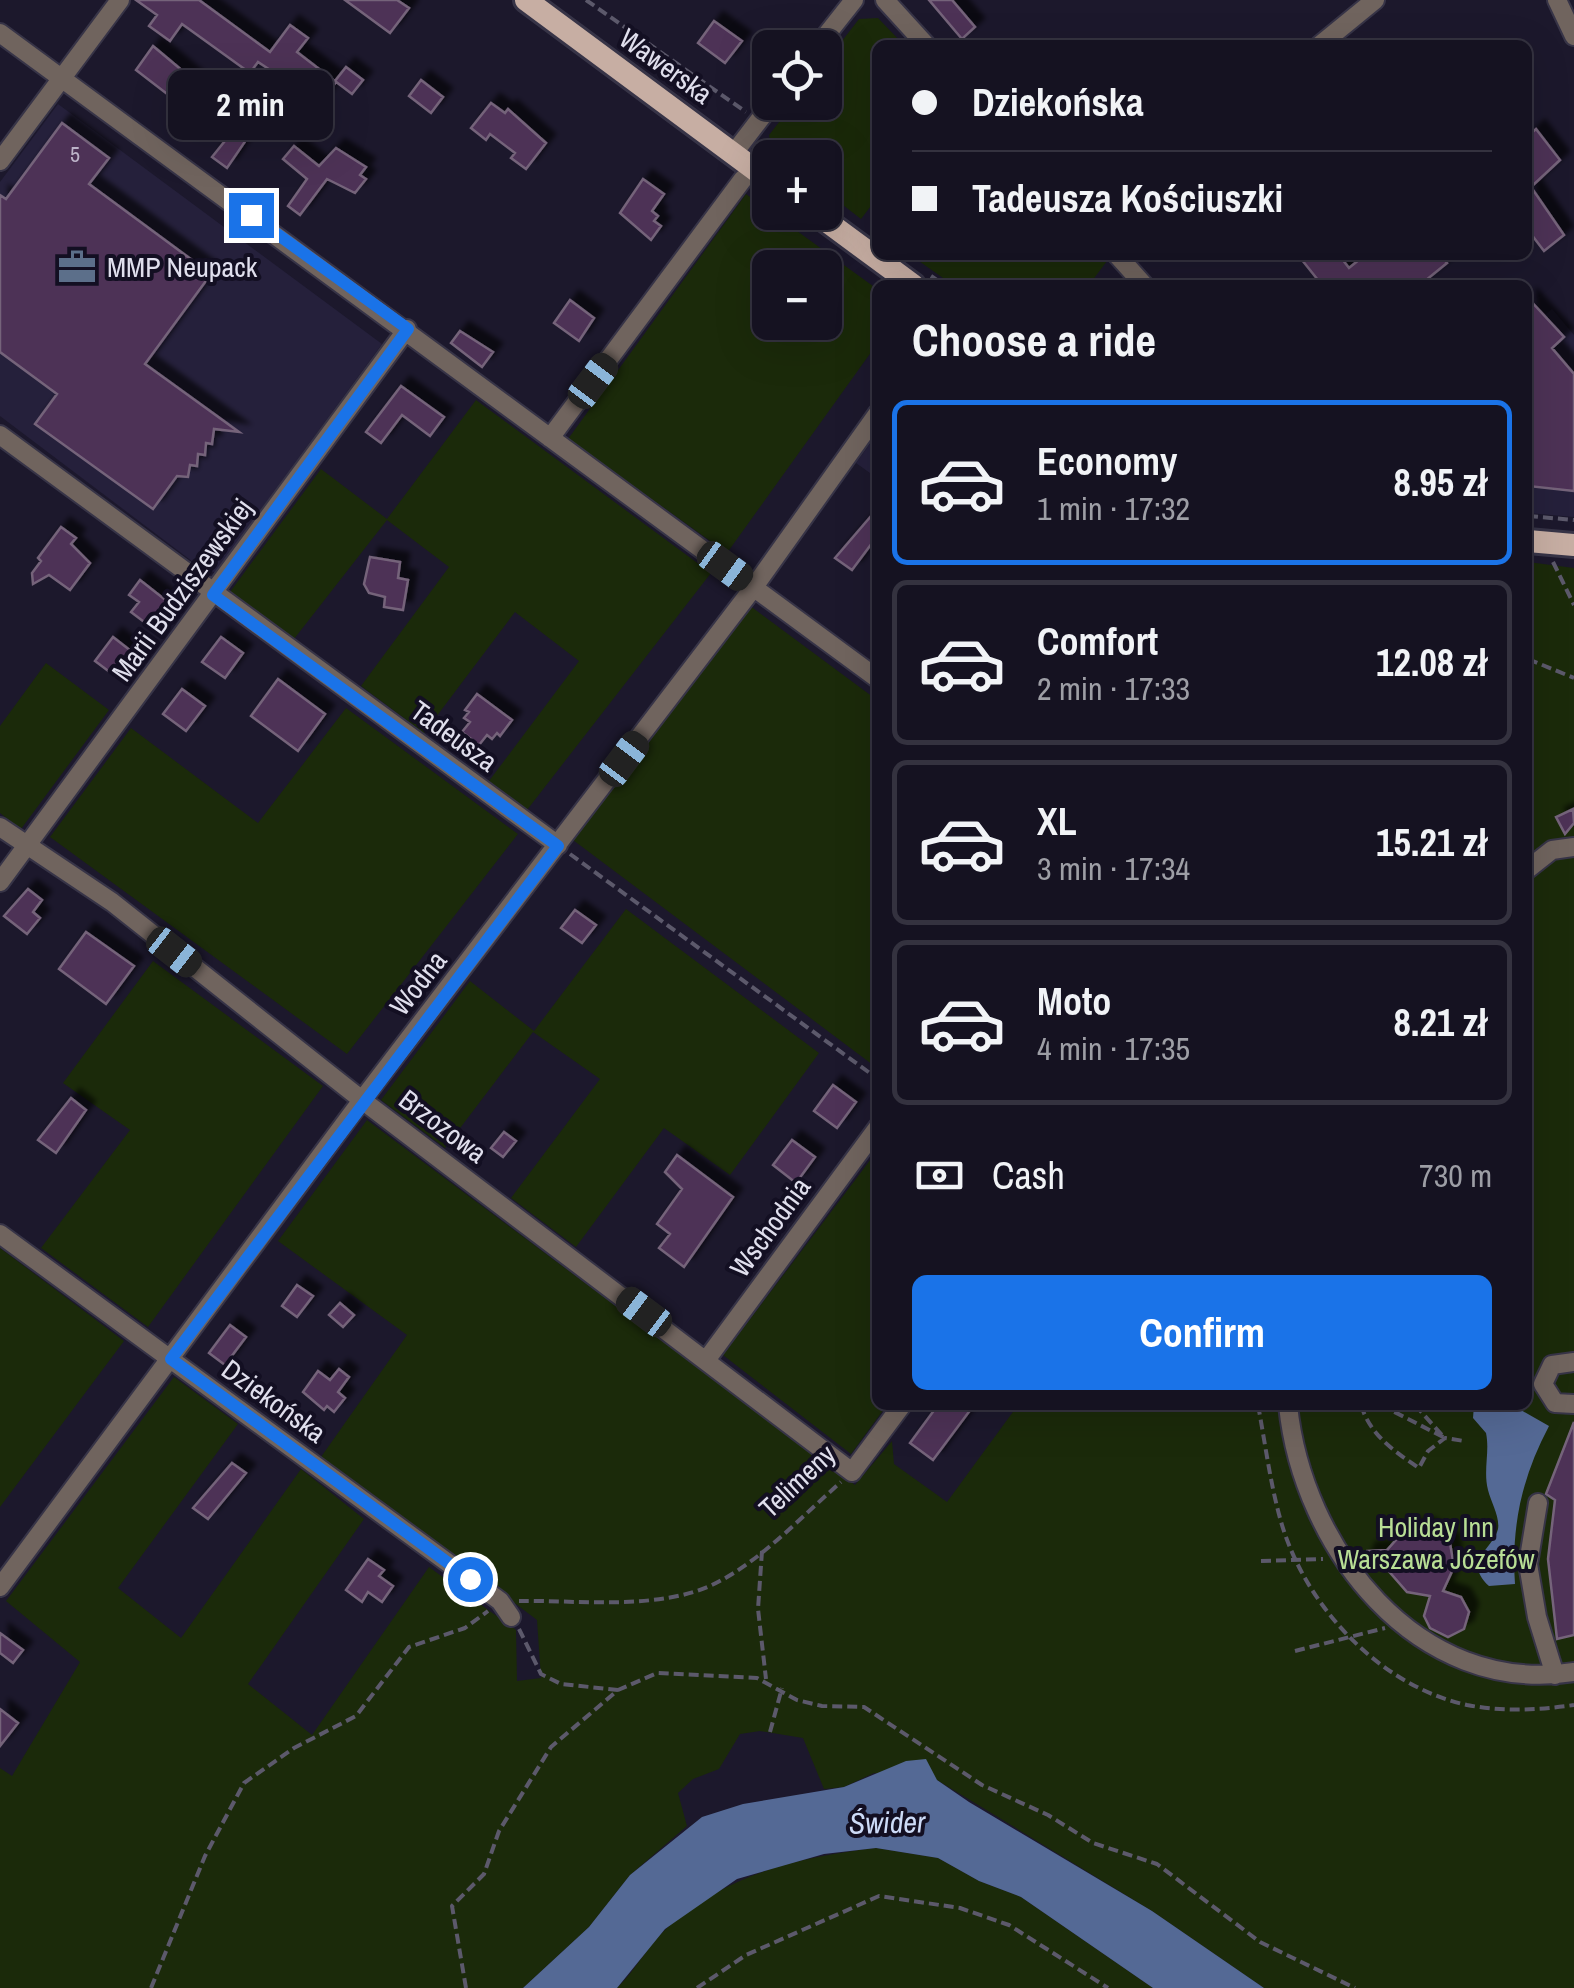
<!DOCTYPE html>
<meta charset="utf-8">
<style>
:root{--surface:#151221;--page:#22202e;--text:#f1f3f6;--muted:#9d9ea5;--line:#34323f;--accent:#1a73e8}
body{margin:0;font-family:"Archivo Narrow",sans-serif;background:var(--page);color:var(--text);height:100vh;display:flex;flex-direction:column;font-size:38px;white-space:nowrap}
*{box-sizing:border-box;margin:0}
p{font-size:32px;color:var(--muted)}
.icon{flex:none;width:55px;height:55px;fill:none;stroke:currentColor;stroke-width:2;stroke-linecap:round;stroke-linejoin:round}
.map{position:relative;flex:1;overflow:hidden}
.details{position:absolute;left:872px;top:280px;width:660px;height:1130px;display:flex;flex-direction:column;background:var(--surface);border-radius:15px;box-shadow:0 10px 40px #0002,0 0 0 2px var(--line)}
.details>*{flex:none}
.hud{position:absolute;left:872px;top:40px;width:660px;height:220px;border-radius:15px;box-shadow:0 10px 40px #0002,0 0 0 2px var(--line);display:grid;align-content:center;height:220px;padding:0 40px;background:var(--surface)}
.tools{position:absolute;left:752px;top:30px;display:grid;gap:20px}
.tools a{display:grid;place-items:center;width:90px;height:90px;border-radius:15px;background:var(--surface);box-shadow:0 10px 40px #0002,0 0 0 2px var(--line);font-size:50px}
.end{position:absolute;width:45px;height:45px;margin:-22px;border:12px solid #1a73e8;background:#fff;box-shadow:0 0 0 5px #fff}
.from{border-radius:50%}
.bubble{position:absolute;height:70px;border-radius:15px;background:var(--surface);box-shadow:0 10px 40px #0002,0 0 0 2px var(--line);font-size:32px;font-weight:700;line-height:70px;text-align:center}
.car{position:absolute;width:30px;height:60px;margin:-30px -15px;border-radius:12px;box-shadow:0 0 8px 2px #0007;background:linear-gradient(#222 24%,#8ab4d8 0 40%,#222 0 76%,#8ab4d8 0 86%,#222 0)}
.hud b{display:flex;align-items:center;gap:35px;height:95px;font-size:38px}
.hud b+b{border-top:2px solid var(--line)}
.hud i{width:25px;height:25px;background:var(--text)}
ul{padding:0;list-style:none}
li{display:flex;align-items:center;gap:30px;height:165px;margin:0 20px 15px;padding:0 20px;border:5px solid var(--line);border-radius:15px}
li div{flex:1}
li b{display:block;font-size:38px}
li em{font-style:normal;font-weight:700}
li.active{border-color:var(--accent)}
li>.icon{width:90px;height:90px;stroke-width:1.5}
h2{padding:0 40px;font-size:45px;line-height:120px}
.pay{display:flex;align-items:center;gap:25px;height:110px;padding:0 40px;font-size:38px}
.pay p{margin-inline-start:auto}
.button{display:flex;gap:20px;margin-top:auto;padding:20px 40px}
.button a{flex:1;height:115px;border-radius:15px;background:var(--accent);color:#fff;font-size:40px;font-weight:700;line-height:115px;text-align:center}
.map>svg:first-child{display:block}
</style>
<div class="map">
<svg width="1574" height="1988" viewBox="0 0 1574 1988">
<defs>
<filter id="shadow"><feDropShadow dx="9" dy="-9" stdDeviation="2.5" flood-color="#0009"/></filter>
</defs>
<rect width="100%" height="100%" fill="#1c182c"/>
<path fill="#25203b" d="M58 104 382 344 215 572 205 571 0 416V182Z
M1552 309 1574 335V517L1528 513V329Z
M877 434V478L856 463Z"/>
<path fill="#1b2a0a" fill-rule="evenodd" d="M878 18 904 45H878L877 198 861 219 825 191V158L780 157 772 152 769 135 794 103 825 102V63L859 19Z
M746 194 877 289V344L727 553 568 439ZM770 268H825V322H770Z
M919 255H1101L1107 261 1089 285H953L916 259Z
M476 400 711 573 527 810 489 781 579 661 515 612 424 733 361 686 449 567 387 520 294 639 230 592 321 469 387 519Z
M1528 562 1574 568V1988H1264L1152 1911 937 1780 874 1773 844 1787 824 1789 803 1738 760 1731 740 1734 719 1769 693 1779 678 1793 687 1826 630 1875 589 1927 523 1988H0V1768L12 1776 80 1662 6 1601 174 1377 238 1424 118 1588 181 1638 301 1469 364 1519 248 1684 312 1735 429 1567 516 1630 517 1681 541 1678 537 1620 321 1457 407 1335 278 1241 367 1120 855 1485 892 1441 894 1464 947 1502 1018 1405H1528Z
M749 605 877 700V1068L573 840Z
M46 663 109 710 21 829 0 813V726Z
M346 708 518 834 347 1054 50 837 131 728 258 823Z
M626 909 819 1053 730 1175 664 1128 576 1247 511 1198 600 1079 533 1032 445 1148 381 1100 470 981 534 1031Z
M153 961 323 1086 148 1327 41 1248 130 1130 63 1083Z
M877 1151 878 1405H887L851 1454 723 1355Z
M0 1248 124 1341 0 1507Z
M876 1848 938 1858 979 1881 1021 1897 1153 1988H617C636 1970 648 1945 667 1928 725 1874 800 1857 876 1848Z"/>
<path fill="#546995" d="M1474 1405H1512L1549 1426C1522 1477 1511 1526 1515 1584L1489 1586C1462 1561 1493 1549 1498 1529 1500 1517 1491 1502 1488 1490 1483 1470 1490 1452 1486 1433L1473 1418Z
M926 1759 937 1780 969 1802 1152 1911 1264 1988H1153L1021 1897 979 1881 938 1858 876 1848 824 1854 737 1879 665 1929 617 1988H523L589 1927 630 1875 702 1817 743 1804 844 1787 906 1761Z"/>
<path fill="#4e3057" stroke="#74647a" stroke-width="2.5" filter="url(#shadow)" d="M136 0H199L270 52 290 25 308 38 297 52 336 82 320 103 258 62 250 73 182 24 170 41 149 26 157 15Z
M345 0H397L409 8 390 33Z
M929 0H952L975 27 962 39Z
M714 21 742 41 725 63 698 43Z
M153 46 209 93 185 125 172 115 175 110 170 107 175 100 136 70Z
M346 67 363 80 352 94 335 81Z
M421 80 443 97 431 113 409 96Z
M491 103 505 113 508 109 546 143 526 169 511 158 515 153 490 134 486 140 471 128Z
M250 110 261 118 227 168 212 157Z
M62 123 109 158 89 184 211 274 145 364 239 432 214 429 212 444 206 443 205 455 198 454 197 466 190 465 188 477 177 476 153 509 35 424 57 394 0 352V195L6 199Z
M1536 129 1560 160 1531 187 1564 235 1544 251 1528 230V136Z
M294 146 319 166 336 148 366 167 360 175 366 179 355 193 327 179 300 215 288 206 307 179 283 159Z
M643 179 664 194 652 211 658 216 654 221 661 226 651 240 620 213Z
M1298 255H1339L1349 268 1365 255H1440L1447 263 1420 285H1322Z
M1528 298 1564 337 1552 348 1574 374V491L1528 486Z
M570 300 594 318 579 341 554 323Z
M460 331 493 352 482 367 451 343Z
M401 386 444 417 430 436 402 415 381 443 366 432Z
M878 508V535L852 570 835 558Z
M61 527 76 538 71 544 90 563 70 590 49 575 33 584 32 573 41 561 38 558Z
M370 557 400 562 398 578 408 580 403 610 384 607 385 597 369 593 364 584Z
M140 580 168 602 152 628 131 612 139 602 129 595Z
M113 637 131 651 115 676 95 661Z
M221 637 243 653 225 678 202 662Z
M278 679 325 714 298 751 251 716Z
M182 689 205 706 186 731 163 714Z
M477 694 512 720 500 736 497 733 492 739 487 735 479 745 462 732 470 722 464 718 469 712 465 710Z
M1573 809 1574 823 1565 834 1556 817Z
M28 889 42 900 33 912 40 918 27 934 4 916Z
M575 910 596 925 582 943 561 928Z
M86 932 134 966 106 1004 59 969Z
M833 1085 856 1102 837 1128 814 1111Z
M71 1098 86 1110 56 1153 38 1140Z
M504 1132 516 1141 503 1157 491 1148Z
M792 1140 815 1157 796 1183 773 1165Z
M677 1155 733 1197 684 1267 659 1248 670 1234 657 1224 682 1189 665 1172Z
M297 1285 313 1296 297 1317 282 1306Z
M340 1303 354 1315 343 1327 329 1315Z
M230 1325 246 1337 225 1365 209 1353Z
M339 1369 349 1377 338 1392 345 1398 334 1412 327 1406 324 1410 303 1392 318 1371 330 1380Z
M938 1405H974L933 1460 910 1443Z
M1574 1422V1635L1557 1639 1548 1559 1555 1500 1546 1494Z
M232 1463 246 1473 208 1519 193 1508Z
M1425 1527 1450 1543 1454 1567 1443 1591 1461 1597 1469 1612 1464 1629 1448 1637 1430 1628 1424 1616 1430 1596 1407 1592 1385 1567 1371 1570 1363 1561 1367 1551 1387 1550 1404 1531Z
M368 1559 384 1570 379 1576 393 1586 382 1602 368 1592 362 1602 346 1590Z
M0 1633 23 1650 13 1663 0 1653Z
M0 1709 18 1723 0 1746Z"/>
<g fill="none" stroke-linecap="round" stroke-linejoin="round">
<g stroke="#373447" stroke-width="22">
<path id="minor" d="M885 0 926 45
M1557 0 1574 36
M0 33 878 679
M1320 45 1375 0
M816 48 854 0
M734 153 773 102
M0 161 120 0
M1117 255 1144 285
M0 435 558 845
M550 438 743 179 755 171
M0 827 112 902 362 1100 852 1472 902 1405
M1528 869 1552 850 1574 847
M0 882 407 329
M0 1234 500 1601 511 1617
M707 1359 878 1127
M1574 1362 1552 1365 1543 1384 1555 1403 1574 1404
M1288 1405C1302 1547 1417 1697 1574 1672
M1538 1503 1528 1564 1537 1617 1555 1675
M0 1587 362 1100 754 587 878 413"/>
</g>
<g stroke="#373447" stroke-width="28">
<path id="major" d="M526 0 770 181
M814 212 913 285
M1528 541 1574 545"/>
</g>
<path stroke="#5c596b" stroke-width="4" stroke-dasharray="10 5" stroke-linecap="butt" d="M586 0 746 112
M931 276 944 285
M1528 516 1574 520
M1553 562 1574 605
M1528 659 1574 678
M570 854 878 1079
M1258 1405C1265 1442 1270 1482 1280 1518 1303 1604 1379 1686 1467 1705 1504 1712 1538 1710 1574 1705
M1361 1405C1370 1435 1394 1451 1419 1468L1428 1451 1445 1438 1464 1441
M1381 1405 1445 1438
M1415 1405 1442 1435
M762 1551 758 1609 766 1679
M1261 1561 1323 1559
M519 1601C578 1600 661 1611 716 1583 762 1560 802 1516 841 1482
M519 1629 541 1674 561 1684 618 1690
M1295 1651 1385 1628
M770 1732 782 1688
M151 1988 205 1856 244 1783 294 1748 356 1716 409 1647 465 1628 488 1611
M466 1988 452 1906 484 1874 499 1831 551 1747 618 1690 657 1673 757 1678 797 1700 822 1706 864 1707 982 1785 1048 1815 1093 1843 1157 1864 1260 1942 1355 1988
M697 1988 746 1955 879 1896 960 1908 1009 1925 1108 1988"/>
<use href="#minor" stroke="#70645e" stroke-width="18"/>
<use href="#major" stroke="#c7aea3" stroke-width="22"/>
</g>
<g fill="none" stroke-linecap="round" stroke-linejoin="round">
<path stroke="#1a73e8" stroke-width="12" d="M251 215 408 329 213 595 558 846 171 1359 470 1579"/>
</g>
<defs>
<g id="office-bare" transform="scale(3)"><path d="M-6-3h4V-5.5h4V-3h4V5H-6ZM-1-4.5V-3h2v-1.5ZM-6 0V1H6V0Z" fill="#5c6f8a" stroke="#130f22" stroke-width="2.5" paint-order="stroke"/></g>
</defs>
<g fill-rule="evenodd">
<use href="#office-bare" x="77" y="267"/>
</g>
<g text-anchor="middle" dominant-baseline="central" stroke-width="8" stroke-linejoin="round" paint-order="stroke">
<g font-size="22" fill="#bcb3c8">
<text x="75" y="154">5</text>
</g>
<g font-size="28" fill="#e0dfed" stroke="#130f22">
<text transform="translate(666 66) rotate(36)">Wawerska</text>
<text transform="translate(182 590) rotate(-54)">Marii Budziszewskiej</text>
<text transform="translate(454 736) rotate(36)">Tadeusza</text>
<text transform="translate(418 983) rotate(-52)">Wodna</text>
<text transform="translate(443 1126) rotate(37)">Brzozowa</text>
<text transform="translate(770 1227) rotate(-54)">Wschodnia</text>
<text transform="translate(274 1401) rotate(36)">Dziekońska</text>
<text transform="translate(797 1481) rotate(-43)">Telimeny</text>
</g>
<g font-size="28" fill="#e0dfed" stroke="#130f22" text-anchor="start">
<text x="107" y="267">MMP Neupack</text>
</g>
<g font-size="28" fill="#b8de95" stroke="#130f22">
<text x="1436" y="1527">Holiday Inn<tspan x="1436" dy="32">Warszawa Józefów</tspan></text>
</g>
<g font-size="30" font-style="italic" fill="#cddbf7" stroke="#130f22">
<text transform="translate(887 1822) rotate(-1)">Świder</text>
</g>
</g>
</svg>
<div class="tools">
<a><svg class="icon" aria-label="locate" viewBox="0 0 24 24"><circle cx="12" cy="12" r="6"/><path d="M12 2v4M12 18v4M2 12h4M18 12h4"/></svg></a>
<a>+</a>
<a>−</a>
</div>
<i class="end from" style="left:470px;top:1579px"></i>
<i class="end" style="left:251px;top:215px"></i>
<div class="bubble" style="left:168px;top:70px;width:165px">2 min</div>
<i class="car" style="left:593px;top:381px;rotate:37deg"></i>
<i class="car" style="left:725px;top:566px;rotate:126deg"></i>
<i class="car" style="left:624px;top:759px;rotate:37deg"></i>
<i class="car" style="left:174px;top:952px;rotate:128deg"></i>
<i class="car" style="left:644px;top:1312px;rotate:307deg"></i>
<div class="hud">
<b><i class="from"></i>Dziekońska</b>
<b><i></i>Tadeusza Kościuszki</b>
</div>
<section class="details">
<h2>Choose a ride</h2>
<ul>
<li class="active"><svg class="icon" aria-label="car" viewBox="0 0 24 24"><path d="M5 17H2v-5l4-1 3-4h7l3 4 3 1v5h-3M9 17h6M6 11h13"/><circle cx="7" cy="17" r="2"/><circle cx="17" cy="17" r="2"/></svg><div><b>Economy</b><p>1 min · 17:32</p></div><em>8.95 zł</em></li>
<li><svg class="icon" aria-label="car" viewBox="0 0 24 24"><path d="M5 17H2v-5l4-1 3-4h7l3 4 3 1v5h-3M9 17h6M6 11h13"/><circle cx="7" cy="17" r="2"/><circle cx="17" cy="17" r="2"/></svg><div><b>Comfort</b><p>2 min · 17:33</p></div><em>12.08 zł</em></li>
<li><svg class="icon" aria-label="car" viewBox="0 0 24 24"><path d="M5 17H2v-5l4-1 3-4h7l3 4 3 1v5h-3M9 17h6M6 11h13"/><circle cx="7" cy="17" r="2"/><circle cx="17" cy="17" r="2"/></svg><div><b>XL</b><p>3 min · 17:34</p></div><em>15.21 zł</em></li>
<li><svg class="icon" aria-label="car" viewBox="0 0 24 24"><path d="M5 17H2v-5l4-1 3-4h7l3 4 3 1v5h-3M9 17h6M6 11h13"/><circle cx="7" cy="17" r="2"/><circle cx="17" cy="17" r="2"/></svg><div><b>Moto</b><p>4 min · 17:35</p></div><em>8.21 zł</em></li>
</ul>
<div class="pay"><svg class="icon" aria-label="cash" viewBox="0 0 24 24"><path d="M3 7h18v10H3z"/><circle cx="12" cy="12" r="2"/></svg>Cash<p>730 m</p></div>
<div class="button"><a>Confirm</a></div>
</section>
</div>
